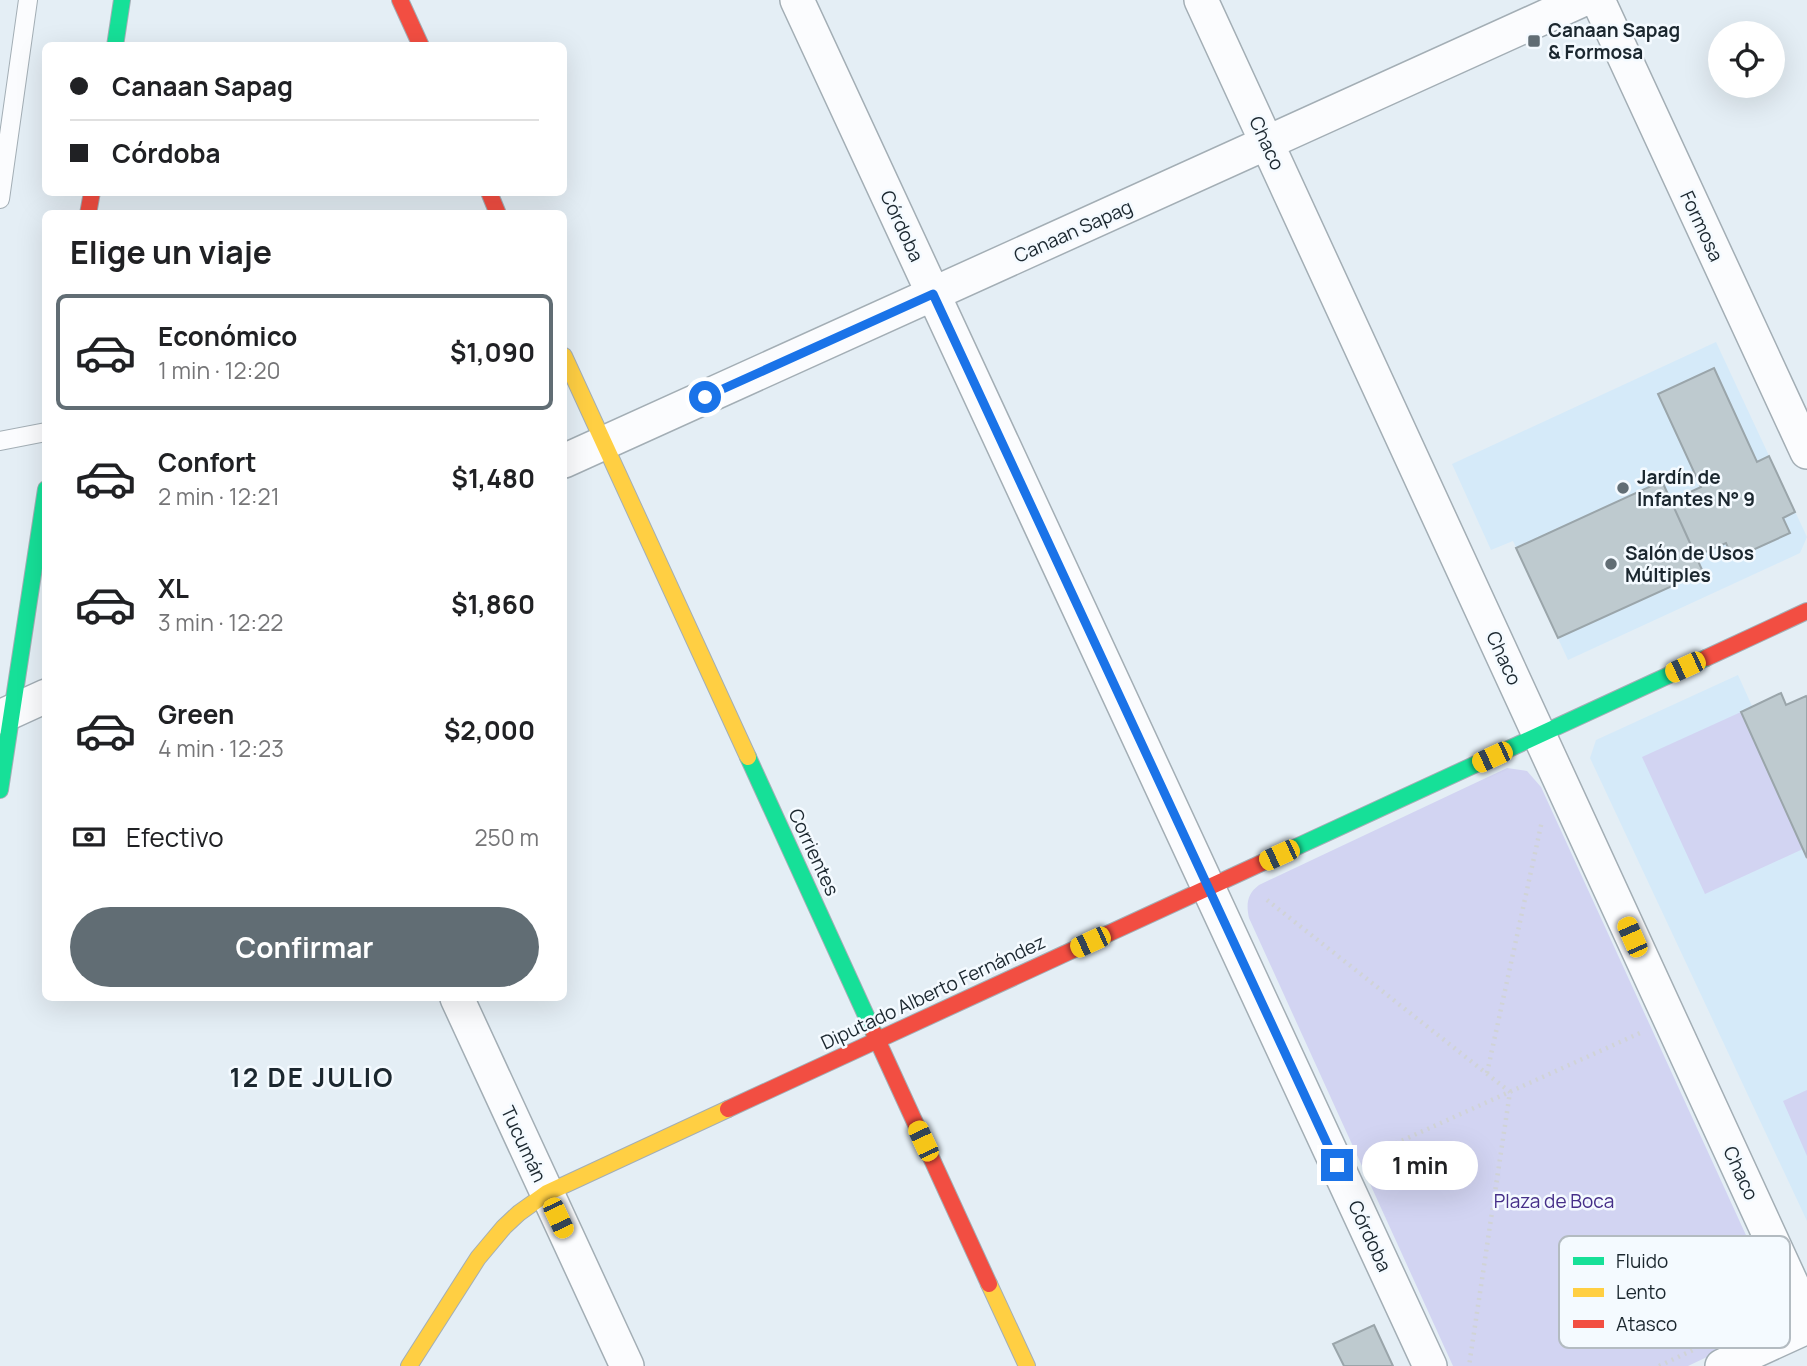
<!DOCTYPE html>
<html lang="es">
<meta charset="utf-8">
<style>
:root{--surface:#fff;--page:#f2f2f2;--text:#202124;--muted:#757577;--line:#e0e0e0;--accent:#616d74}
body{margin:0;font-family:Manrope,sans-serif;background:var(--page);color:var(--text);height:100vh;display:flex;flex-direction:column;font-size:26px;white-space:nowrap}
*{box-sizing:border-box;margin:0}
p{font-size:23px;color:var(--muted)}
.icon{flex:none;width:38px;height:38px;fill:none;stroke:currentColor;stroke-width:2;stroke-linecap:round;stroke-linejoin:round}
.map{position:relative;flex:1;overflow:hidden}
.details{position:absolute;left:42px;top:210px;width:525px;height:791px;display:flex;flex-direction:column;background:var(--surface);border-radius:10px;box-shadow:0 7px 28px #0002}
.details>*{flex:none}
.hud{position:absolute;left:42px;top:42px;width:525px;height:154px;border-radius:10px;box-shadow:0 7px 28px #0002;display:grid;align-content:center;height:154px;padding:0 28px;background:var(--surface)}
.controls{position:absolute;left:1708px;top:21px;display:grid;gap:14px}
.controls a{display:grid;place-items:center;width:77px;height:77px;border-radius:50%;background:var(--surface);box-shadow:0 7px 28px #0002;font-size:35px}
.end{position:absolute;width:32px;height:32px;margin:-16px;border:9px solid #1a73e8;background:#fff;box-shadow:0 0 0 4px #fff}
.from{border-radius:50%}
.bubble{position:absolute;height:49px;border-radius:24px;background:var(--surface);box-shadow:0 7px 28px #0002;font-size:23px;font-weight:700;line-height:49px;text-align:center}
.car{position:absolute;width:21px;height:42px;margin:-21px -10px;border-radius:9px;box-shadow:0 0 5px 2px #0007;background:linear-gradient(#f5c518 24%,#345 0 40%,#f5c518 0 76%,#345 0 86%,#f5c518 0)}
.hud b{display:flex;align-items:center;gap:24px;height:66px;font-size:26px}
.hud b+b{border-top:2px solid var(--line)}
.hud i{width:18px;height:18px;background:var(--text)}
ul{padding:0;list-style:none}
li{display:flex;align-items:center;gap:21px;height:116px;margin:0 14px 10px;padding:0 14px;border:4px solid transparent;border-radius:10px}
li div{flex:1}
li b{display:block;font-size:26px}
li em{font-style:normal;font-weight:700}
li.current{border-color:var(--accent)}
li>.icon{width:63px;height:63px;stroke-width:1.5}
h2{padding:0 28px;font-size:32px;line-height:84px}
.pay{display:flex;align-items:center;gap:18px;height:77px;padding:0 28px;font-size:26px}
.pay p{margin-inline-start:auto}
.action{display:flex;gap:14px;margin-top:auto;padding:14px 28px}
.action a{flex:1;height:80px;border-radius:42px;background:var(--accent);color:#fff;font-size:28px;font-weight:700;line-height:80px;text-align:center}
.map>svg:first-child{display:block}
</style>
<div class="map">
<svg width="1807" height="1366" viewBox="0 0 1807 1366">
<rect width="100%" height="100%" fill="#e4eef5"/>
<path fill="#d5eaf9" d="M1716 342 1807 537 1800 553 1568 660 1513 541 1491 550 1452 464Z
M1738 675 1752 706 1781 693 1786 705 1807 696V1221L1590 758 1596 740Z"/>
<path fill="#d2d4f2" d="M1741 712 1803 849 1705 894 1642 757Z
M1507 768 1527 771 1541 787 1772 1292C1776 1308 1775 1318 1764 1330L1688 1366H1453L1249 918C1246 904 1247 894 1259 885Z
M1807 1090V1156L1783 1101Z"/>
<path fill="#becacf" stroke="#9aa5aa" stroke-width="2" d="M1714 368 1757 462 1769 456 1795 512 1783 518 1790 533 1733 559 1726 543 1696 556 1671 501 1701 487 1658 394Z
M1662 481 1703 572 1558 638 1516 548Z
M1781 693 1786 705 1806 696 1807 698V858L1741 712Z
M1374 1325 1393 1366H1344L1333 1344Z"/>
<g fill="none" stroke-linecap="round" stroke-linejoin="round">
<g stroke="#a3aeb5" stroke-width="20">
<path id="lane" d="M0 199 28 0
M0 441 46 432"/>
</g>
<g stroke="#a3aeb5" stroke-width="36">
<path id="street" d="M797 0 1430 1366
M1201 0 1807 1317
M1598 0 1807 452
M564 461 1582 0
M0 717 46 696
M457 998 627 1366
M1722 1366 1807 1327"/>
</g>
<g stroke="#a3aeb5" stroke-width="18">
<path id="fast" d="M115 46 122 0
M748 757 874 1033
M0 790 46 489
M1268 860 1706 658"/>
</g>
<g stroke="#a3aeb5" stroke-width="18">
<path id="slow" d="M564 356 748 757
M989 1284 1027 1366
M409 1366 478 1258 504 1227 519 1213 547 1193 728 1109"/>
</g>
<g stroke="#a3aeb5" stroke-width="18">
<path id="jam" d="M400 0 421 46
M489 192 498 214
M88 214 92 192
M1706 658 1807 611
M874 1033 989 1284
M728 1109 1268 860"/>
</g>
<path stroke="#d0d3d6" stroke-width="4.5" stroke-dasharray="2 5" stroke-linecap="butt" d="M1267 900 1510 1092 1469 1366
M1487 1073 1542 821
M1370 1155 1640 1033
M1659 1366 1693 1350"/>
<use href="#lane" stroke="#fbfcfe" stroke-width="18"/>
<use href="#street" stroke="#fbfcfe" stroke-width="33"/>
<use href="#fast" stroke="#16e098" stroke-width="16"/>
<use href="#slow" stroke="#ffcf43" stroke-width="16"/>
<use href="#jam" stroke="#f24e42" stroke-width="16"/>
</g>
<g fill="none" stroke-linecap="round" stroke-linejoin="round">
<path stroke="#1a73e8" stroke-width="9" d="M705 397 933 294 1337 1165"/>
</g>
<g fill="#616d74" stroke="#f4faff" stroke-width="2.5">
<rect x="1527" y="34" width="14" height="14" rx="3.5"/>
<circle cx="1623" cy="488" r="7"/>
<circle cx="1611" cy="564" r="7"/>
</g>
<g text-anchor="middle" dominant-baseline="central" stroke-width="5" stroke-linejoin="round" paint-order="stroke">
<g font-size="19" font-weight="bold" fill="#1b272f" stroke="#f4faff" text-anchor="start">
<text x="1548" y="30">Canaan Sapag<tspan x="1548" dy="22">&amp; Formosa</tspan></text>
<text x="1637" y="477">Jardín de<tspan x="1637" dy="22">Infantes N° 9</tspan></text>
<text x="1625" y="553">Salón de Usos<tspan x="1625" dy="22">Múltiples</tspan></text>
</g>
<g font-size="19" fill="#1b272f" stroke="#f4faff">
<text transform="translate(1267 143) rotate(65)">Chaco</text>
<text transform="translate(902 226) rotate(65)">Córdoba</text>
<text transform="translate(1702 226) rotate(65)">Formosa</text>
<text transform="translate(1073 231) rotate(-24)">Canaan Sapag</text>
<text transform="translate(1504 658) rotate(65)">Chaco</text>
<text transform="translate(814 852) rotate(65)">Corrientes</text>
<text transform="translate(933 992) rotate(-25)">Diputado Alberto Fernández</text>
<text transform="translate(524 1144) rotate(65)">Tucumán</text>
<text transform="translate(1741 1173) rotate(65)">Chaco</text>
<text transform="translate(1370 1236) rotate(65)">Córdoba</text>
</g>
<g font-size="19" fill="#452e88" stroke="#f4faff">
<text x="1554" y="1201">Plaza de Boca</text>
</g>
<g font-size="26" font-weight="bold" letter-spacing="2" fill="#1b272f" stroke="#f4faff">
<text x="312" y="1077">12 DE JULIO</text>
</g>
</g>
<rect x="1559" y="1236" width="231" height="112" rx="10" fill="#f4faff" stroke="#b3bbc1" stroke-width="2"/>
<rect x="1573" y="1257" width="31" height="8" fill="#16e098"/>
<rect x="1573" y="1288" width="31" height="9" fill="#ffcf43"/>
<rect x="1573" y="1320" width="31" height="8" fill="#f24e42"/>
<g font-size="19" fill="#1b272f">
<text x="1616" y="1268">Fluido</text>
<text x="1616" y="1299">Lento</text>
<text x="1616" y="1331">Atasco</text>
</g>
</svg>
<div class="controls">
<a><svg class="icon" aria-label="locate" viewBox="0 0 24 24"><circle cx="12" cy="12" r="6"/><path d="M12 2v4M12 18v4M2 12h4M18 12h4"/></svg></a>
</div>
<i class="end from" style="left:705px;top:397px"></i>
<i class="end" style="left:1337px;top:1165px"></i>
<div class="bubble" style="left:1362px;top:1141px;width:116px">1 min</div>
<i class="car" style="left:1685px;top:667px;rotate:245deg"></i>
<i class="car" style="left:1492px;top:757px;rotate:245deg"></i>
<i class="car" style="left:1279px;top:855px;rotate:245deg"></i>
<i class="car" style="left:1632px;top:937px;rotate:336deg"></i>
<i class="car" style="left:1090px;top:942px;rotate:245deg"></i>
<i class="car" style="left:923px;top:1141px;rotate:335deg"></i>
<i class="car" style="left:558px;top:1218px;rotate:155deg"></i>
<div class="hud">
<b><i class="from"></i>Canaan Sapag</b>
<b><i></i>Córdoba</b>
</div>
<section class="details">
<h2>Elige un viaje</h2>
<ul>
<li class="current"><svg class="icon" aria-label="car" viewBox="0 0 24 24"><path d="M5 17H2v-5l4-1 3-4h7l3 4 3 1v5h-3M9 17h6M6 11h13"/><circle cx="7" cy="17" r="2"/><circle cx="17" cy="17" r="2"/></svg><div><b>Económico</b><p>1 min · 12:20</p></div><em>$1,090</em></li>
<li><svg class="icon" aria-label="car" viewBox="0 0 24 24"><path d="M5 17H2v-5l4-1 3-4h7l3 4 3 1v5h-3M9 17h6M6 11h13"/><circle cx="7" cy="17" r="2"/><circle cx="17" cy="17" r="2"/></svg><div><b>Confort</b><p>2 min · 12:21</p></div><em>$1,480</em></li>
<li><svg class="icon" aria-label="car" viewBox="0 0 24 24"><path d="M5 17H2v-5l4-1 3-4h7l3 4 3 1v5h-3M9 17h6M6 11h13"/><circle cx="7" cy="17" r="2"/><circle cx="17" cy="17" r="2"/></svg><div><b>XL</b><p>3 min · 12:22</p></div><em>$1,860</em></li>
<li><svg class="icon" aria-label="car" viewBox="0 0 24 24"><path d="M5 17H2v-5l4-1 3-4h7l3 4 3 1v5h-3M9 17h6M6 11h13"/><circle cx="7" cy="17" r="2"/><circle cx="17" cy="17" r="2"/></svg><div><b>Green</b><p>4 min · 12:23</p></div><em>$2,000</em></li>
</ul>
<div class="pay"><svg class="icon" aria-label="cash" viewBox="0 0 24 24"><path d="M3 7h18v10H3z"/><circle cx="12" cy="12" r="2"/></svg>Efectivo<p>250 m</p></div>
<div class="action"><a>Confirmar</a></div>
</section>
</div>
